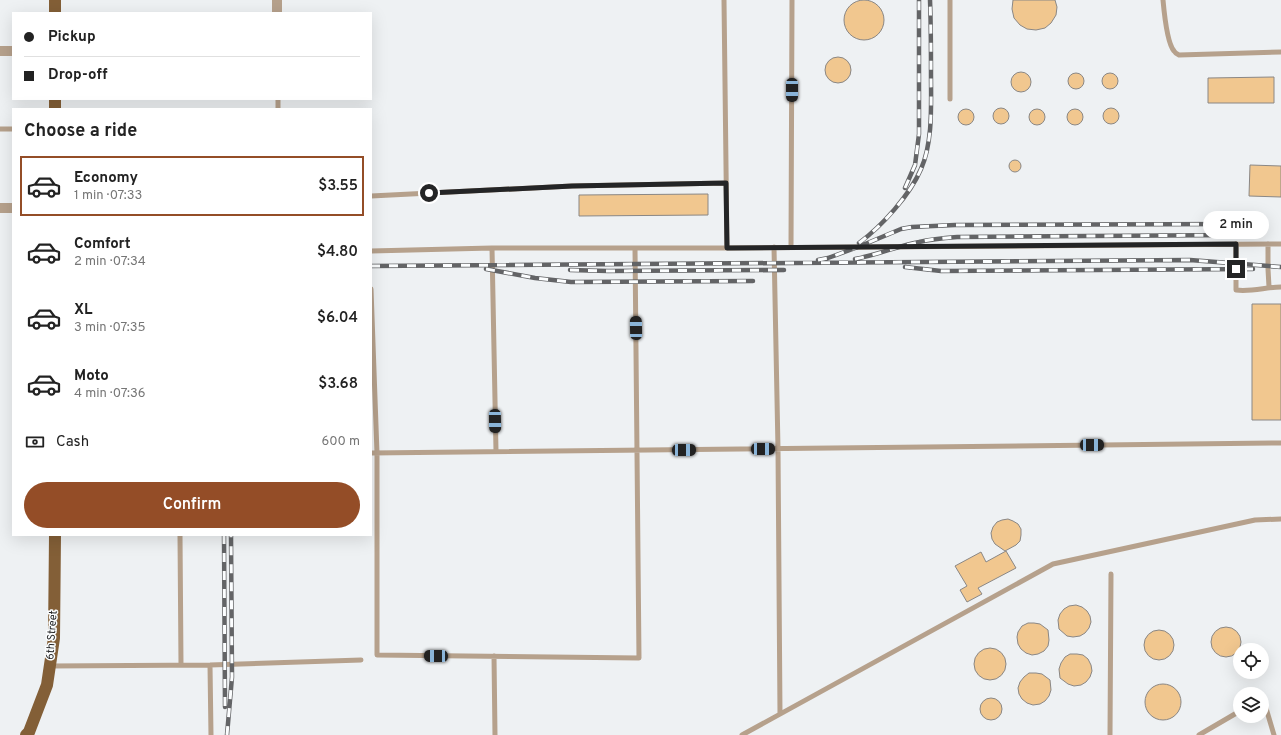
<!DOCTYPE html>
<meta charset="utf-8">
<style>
:root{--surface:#fff;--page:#f2f2f2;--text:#222;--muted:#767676;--line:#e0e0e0;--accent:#944d27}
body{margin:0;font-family:Overpass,sans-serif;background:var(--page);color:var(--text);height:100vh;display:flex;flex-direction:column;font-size:15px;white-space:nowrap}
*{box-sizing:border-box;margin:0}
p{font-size:13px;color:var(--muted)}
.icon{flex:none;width:22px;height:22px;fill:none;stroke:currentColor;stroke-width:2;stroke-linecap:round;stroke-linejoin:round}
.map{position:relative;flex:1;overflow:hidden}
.details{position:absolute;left:12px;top:108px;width:360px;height:428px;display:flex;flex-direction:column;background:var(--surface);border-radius:0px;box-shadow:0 4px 16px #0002}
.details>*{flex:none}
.guide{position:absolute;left:12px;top:12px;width:360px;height:88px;border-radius:0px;box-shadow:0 4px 16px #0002;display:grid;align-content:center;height:88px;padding:0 12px;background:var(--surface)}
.fabs{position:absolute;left:1233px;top:643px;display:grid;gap:8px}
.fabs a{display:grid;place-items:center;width:36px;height:36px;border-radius:50%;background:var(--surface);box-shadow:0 4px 16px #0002;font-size:20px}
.end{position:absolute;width:18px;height:18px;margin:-9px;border:5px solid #242526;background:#fff;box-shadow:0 0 0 2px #fff}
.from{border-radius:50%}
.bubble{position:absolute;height:28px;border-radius:14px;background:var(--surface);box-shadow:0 4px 16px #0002;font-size:13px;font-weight:600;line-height:28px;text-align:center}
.car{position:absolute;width:12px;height:24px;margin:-12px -6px;border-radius:5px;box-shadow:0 0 3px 1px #0007;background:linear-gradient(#222 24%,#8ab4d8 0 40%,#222 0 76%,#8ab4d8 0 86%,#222 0)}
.guide b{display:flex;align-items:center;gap:14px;height:38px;font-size:15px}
.guide b+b{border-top:1px solid var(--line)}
.guide i{width:10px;height:10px;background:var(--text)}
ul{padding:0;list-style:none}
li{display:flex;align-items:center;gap:12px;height:60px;margin:0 8px 6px;padding:0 4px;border:2px solid transparent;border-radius:0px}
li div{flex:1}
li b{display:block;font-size:15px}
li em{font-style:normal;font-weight:600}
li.active{border-color:var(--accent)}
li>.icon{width:36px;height:36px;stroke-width:1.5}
h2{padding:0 12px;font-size:18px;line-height:48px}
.pay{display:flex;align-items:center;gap:10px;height:44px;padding:0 12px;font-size:15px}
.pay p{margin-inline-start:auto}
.primary-button{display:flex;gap:8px;margin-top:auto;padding:8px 12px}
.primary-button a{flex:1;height:46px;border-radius:24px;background:var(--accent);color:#fff;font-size:16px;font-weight:600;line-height:46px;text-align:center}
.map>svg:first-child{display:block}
</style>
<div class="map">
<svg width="1281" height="735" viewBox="0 0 1281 735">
<rect width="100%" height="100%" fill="#eef1f3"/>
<path fill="#f1c78f" stroke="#8a8785" d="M844 20a20 20 0 1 1 40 0a20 20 0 1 1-40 0Z
M1013 0H1055L1057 7 1056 15 1051 23 1045 28 1036 30 1027 29 1020 25 1014 18 1012 9Z
M825 70a13 13 0 1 1 26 0a13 13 0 1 1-26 0Z
M1011 82a10 10 0 1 1 20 0a10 10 0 1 1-20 0Z
M1068 81a8 8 0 1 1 16 0a8 8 0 1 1-16 0Z
M1102 81a8 8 0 1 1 16 0a8 8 0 1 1-16 0Z
M1274 77V103H1208V78Z
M1103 116a8 8 0 1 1 16 0a8 8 0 1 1-16 0Z
M993 116a8 8 0 1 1 16 0a8 8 0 1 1-16 0Z
M1067 117a8 8 0 1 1 16 0a8 8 0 1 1-16 0Z
M958 117a8 8 0 1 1 16 0a8 8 0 1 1-16 0Z
M1029 117a8 8 0 1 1 16 0a8 8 0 1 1-16 0Z
M1009 166a6 6 0 1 1 12 0a6 6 0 1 1-12 0Z
M1250 165 1281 166V197L1249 196Z
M708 194V215L579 216V195Z
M1252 304H1281V420H1252Z
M1008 519 1013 521 1018 524 1021 529V535L1020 541 1016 545 1005 551 995 544 992 539 991 533 993 527 997 522 1002 520Z
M1006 551 1016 568 978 588 982 594 967 602 960 590 967 586 955 566 981 552 986 562Z
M1076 605 1082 607 1087 611 1090 616 1091 622 1089 628 1085 633 1080 636 1073 637 1067 636 1059 629 1058 620 1060 614 1064 609 1069 606Z
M1028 623H1034L1040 624 1048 630 1049 640 1048 646 1044 651 1038 654 1032 655 1026 653 1021 649 1018 644 1017 637 1018 632 1022 626Z
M1211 642a15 15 0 1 1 30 0a15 15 0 1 1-30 0Z
M1144 645a15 15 0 1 1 30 0a15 15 0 1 1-30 0Z
M974 664a16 16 0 1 1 32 0a16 16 0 1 1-32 0Z
M1070 654H1077L1083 655 1088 659 1091 665 1092 671 1090 677 1086 682 1081 685 1074 686 1068 684 1060 678 1059 669 1061 663 1065 657Z
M1029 673H1036L1042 674 1050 680 1051 690 1049 696 1045 701 1040 704 1033 705 1027 703 1022 699 1019 694 1018 688 1020 682 1024 677Z
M1145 702a18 18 0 1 1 36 0a18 18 0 1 1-36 0Z
M980 709a11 11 0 1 1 22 0a11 11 0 1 1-22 0Z"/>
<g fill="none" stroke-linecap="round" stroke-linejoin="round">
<path stroke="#b6a18c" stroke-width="5" d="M724 0 727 248
M950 0V99
M1163 0C1164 11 1167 43 1174 51 1175 53 1177 54 1179 55L1281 52
M278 99V109
M0 129H13
M371 196 572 186 726 183
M1236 244V290C1252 292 1266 287 1281 287
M1268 244V269L1269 287
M774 247 778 449 780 714
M791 247 792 0
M492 248 496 451
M371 251 492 248H727L1281 244
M371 289 377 453V655L639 658 635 248
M371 453 1281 443
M180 535 181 665
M494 656 495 735
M210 665 211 735
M50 666 210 665 361 660
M1262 699 1263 698 1274 735
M742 735 1053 564 1255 520 1281 519
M1110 735 1111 574
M1199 735 1240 711"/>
<path stroke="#b6a18c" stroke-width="10" d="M277 0V13
M0 51H13
M0 208H13"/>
<path stroke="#835f37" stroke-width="12" d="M55 0V13
M55 99V109
M26 735 29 732 47 685 54 638 55 535"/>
<g stroke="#636466" stroke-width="4.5">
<path id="rail" d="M905 188 915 165 919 134V0
M859 243C882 226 910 195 921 169 933 142 931 105 931 76 931 51 931 25 930 0
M855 259C877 255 898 246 919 242 932 239 944 238 957 237L1235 235
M818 260 828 258 858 247 901 229 912 227 955 225 1235 224
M371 266 1190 260 1281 267
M905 267 941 271 1253 269
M486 269 535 278 571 282 753 281
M570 270 608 271 784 270
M224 535 225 707
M227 735 232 677 231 535"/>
</g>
<use href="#rail" stroke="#fcfeff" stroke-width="3" stroke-dasharray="9" stroke-linecap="butt"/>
</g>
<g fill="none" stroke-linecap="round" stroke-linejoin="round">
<path stroke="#242526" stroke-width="5" d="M429 193 572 186 726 183 727 248 1236 244V269"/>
</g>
<g text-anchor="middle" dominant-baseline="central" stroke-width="3" stroke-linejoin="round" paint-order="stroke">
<g font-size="11" fill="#242526" stroke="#fcfeff">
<text transform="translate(52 635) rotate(-86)">6th Street</text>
</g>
</g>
</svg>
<div class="fabs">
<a><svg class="icon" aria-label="locate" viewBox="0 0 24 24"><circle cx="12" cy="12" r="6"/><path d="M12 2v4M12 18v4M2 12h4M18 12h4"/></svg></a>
<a><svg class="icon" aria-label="layers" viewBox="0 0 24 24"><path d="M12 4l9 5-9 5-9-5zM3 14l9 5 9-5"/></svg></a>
</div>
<i class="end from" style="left:429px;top:193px"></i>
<i class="end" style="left:1236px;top:269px"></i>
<div class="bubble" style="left:1203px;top:211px;width:66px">2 min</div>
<i class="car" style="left:792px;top:90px;rotate:180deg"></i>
<i class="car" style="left:636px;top:328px;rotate:359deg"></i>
<i class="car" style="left:495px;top:421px;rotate:179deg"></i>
<i class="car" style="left:1092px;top:445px;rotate:90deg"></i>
<i class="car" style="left:763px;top:449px;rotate:90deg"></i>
<i class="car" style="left:684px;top:450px;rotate:89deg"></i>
<i class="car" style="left:436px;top:656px;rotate:271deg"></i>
<div class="guide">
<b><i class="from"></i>Pickup</b>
<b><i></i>Drop-off</b>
</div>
<section class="details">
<h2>Choose a ride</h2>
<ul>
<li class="active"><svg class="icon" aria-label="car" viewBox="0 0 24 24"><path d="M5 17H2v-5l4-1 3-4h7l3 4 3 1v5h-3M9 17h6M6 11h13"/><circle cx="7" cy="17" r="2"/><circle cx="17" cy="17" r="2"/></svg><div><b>Economy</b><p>1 min · 07:33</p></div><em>$3.55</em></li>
<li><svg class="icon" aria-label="car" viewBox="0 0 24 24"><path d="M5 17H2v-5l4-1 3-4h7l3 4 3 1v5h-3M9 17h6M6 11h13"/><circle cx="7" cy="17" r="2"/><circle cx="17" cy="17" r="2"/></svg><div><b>Comfort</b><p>2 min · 07:34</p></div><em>$4.80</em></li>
<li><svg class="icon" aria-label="car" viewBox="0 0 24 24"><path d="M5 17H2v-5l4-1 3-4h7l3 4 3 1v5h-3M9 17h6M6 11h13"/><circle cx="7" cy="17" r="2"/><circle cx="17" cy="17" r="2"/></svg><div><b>XL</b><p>3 min · 07:35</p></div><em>$6.04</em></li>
<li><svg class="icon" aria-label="car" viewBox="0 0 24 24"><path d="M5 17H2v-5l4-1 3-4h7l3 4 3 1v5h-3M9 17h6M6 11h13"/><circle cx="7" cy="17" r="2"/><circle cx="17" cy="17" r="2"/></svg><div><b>Moto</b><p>4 min · 07:36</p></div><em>$3.68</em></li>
</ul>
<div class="pay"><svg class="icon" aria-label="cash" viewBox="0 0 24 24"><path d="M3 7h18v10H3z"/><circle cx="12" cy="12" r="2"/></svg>Cash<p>600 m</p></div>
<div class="primary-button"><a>Confirm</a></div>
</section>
</div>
